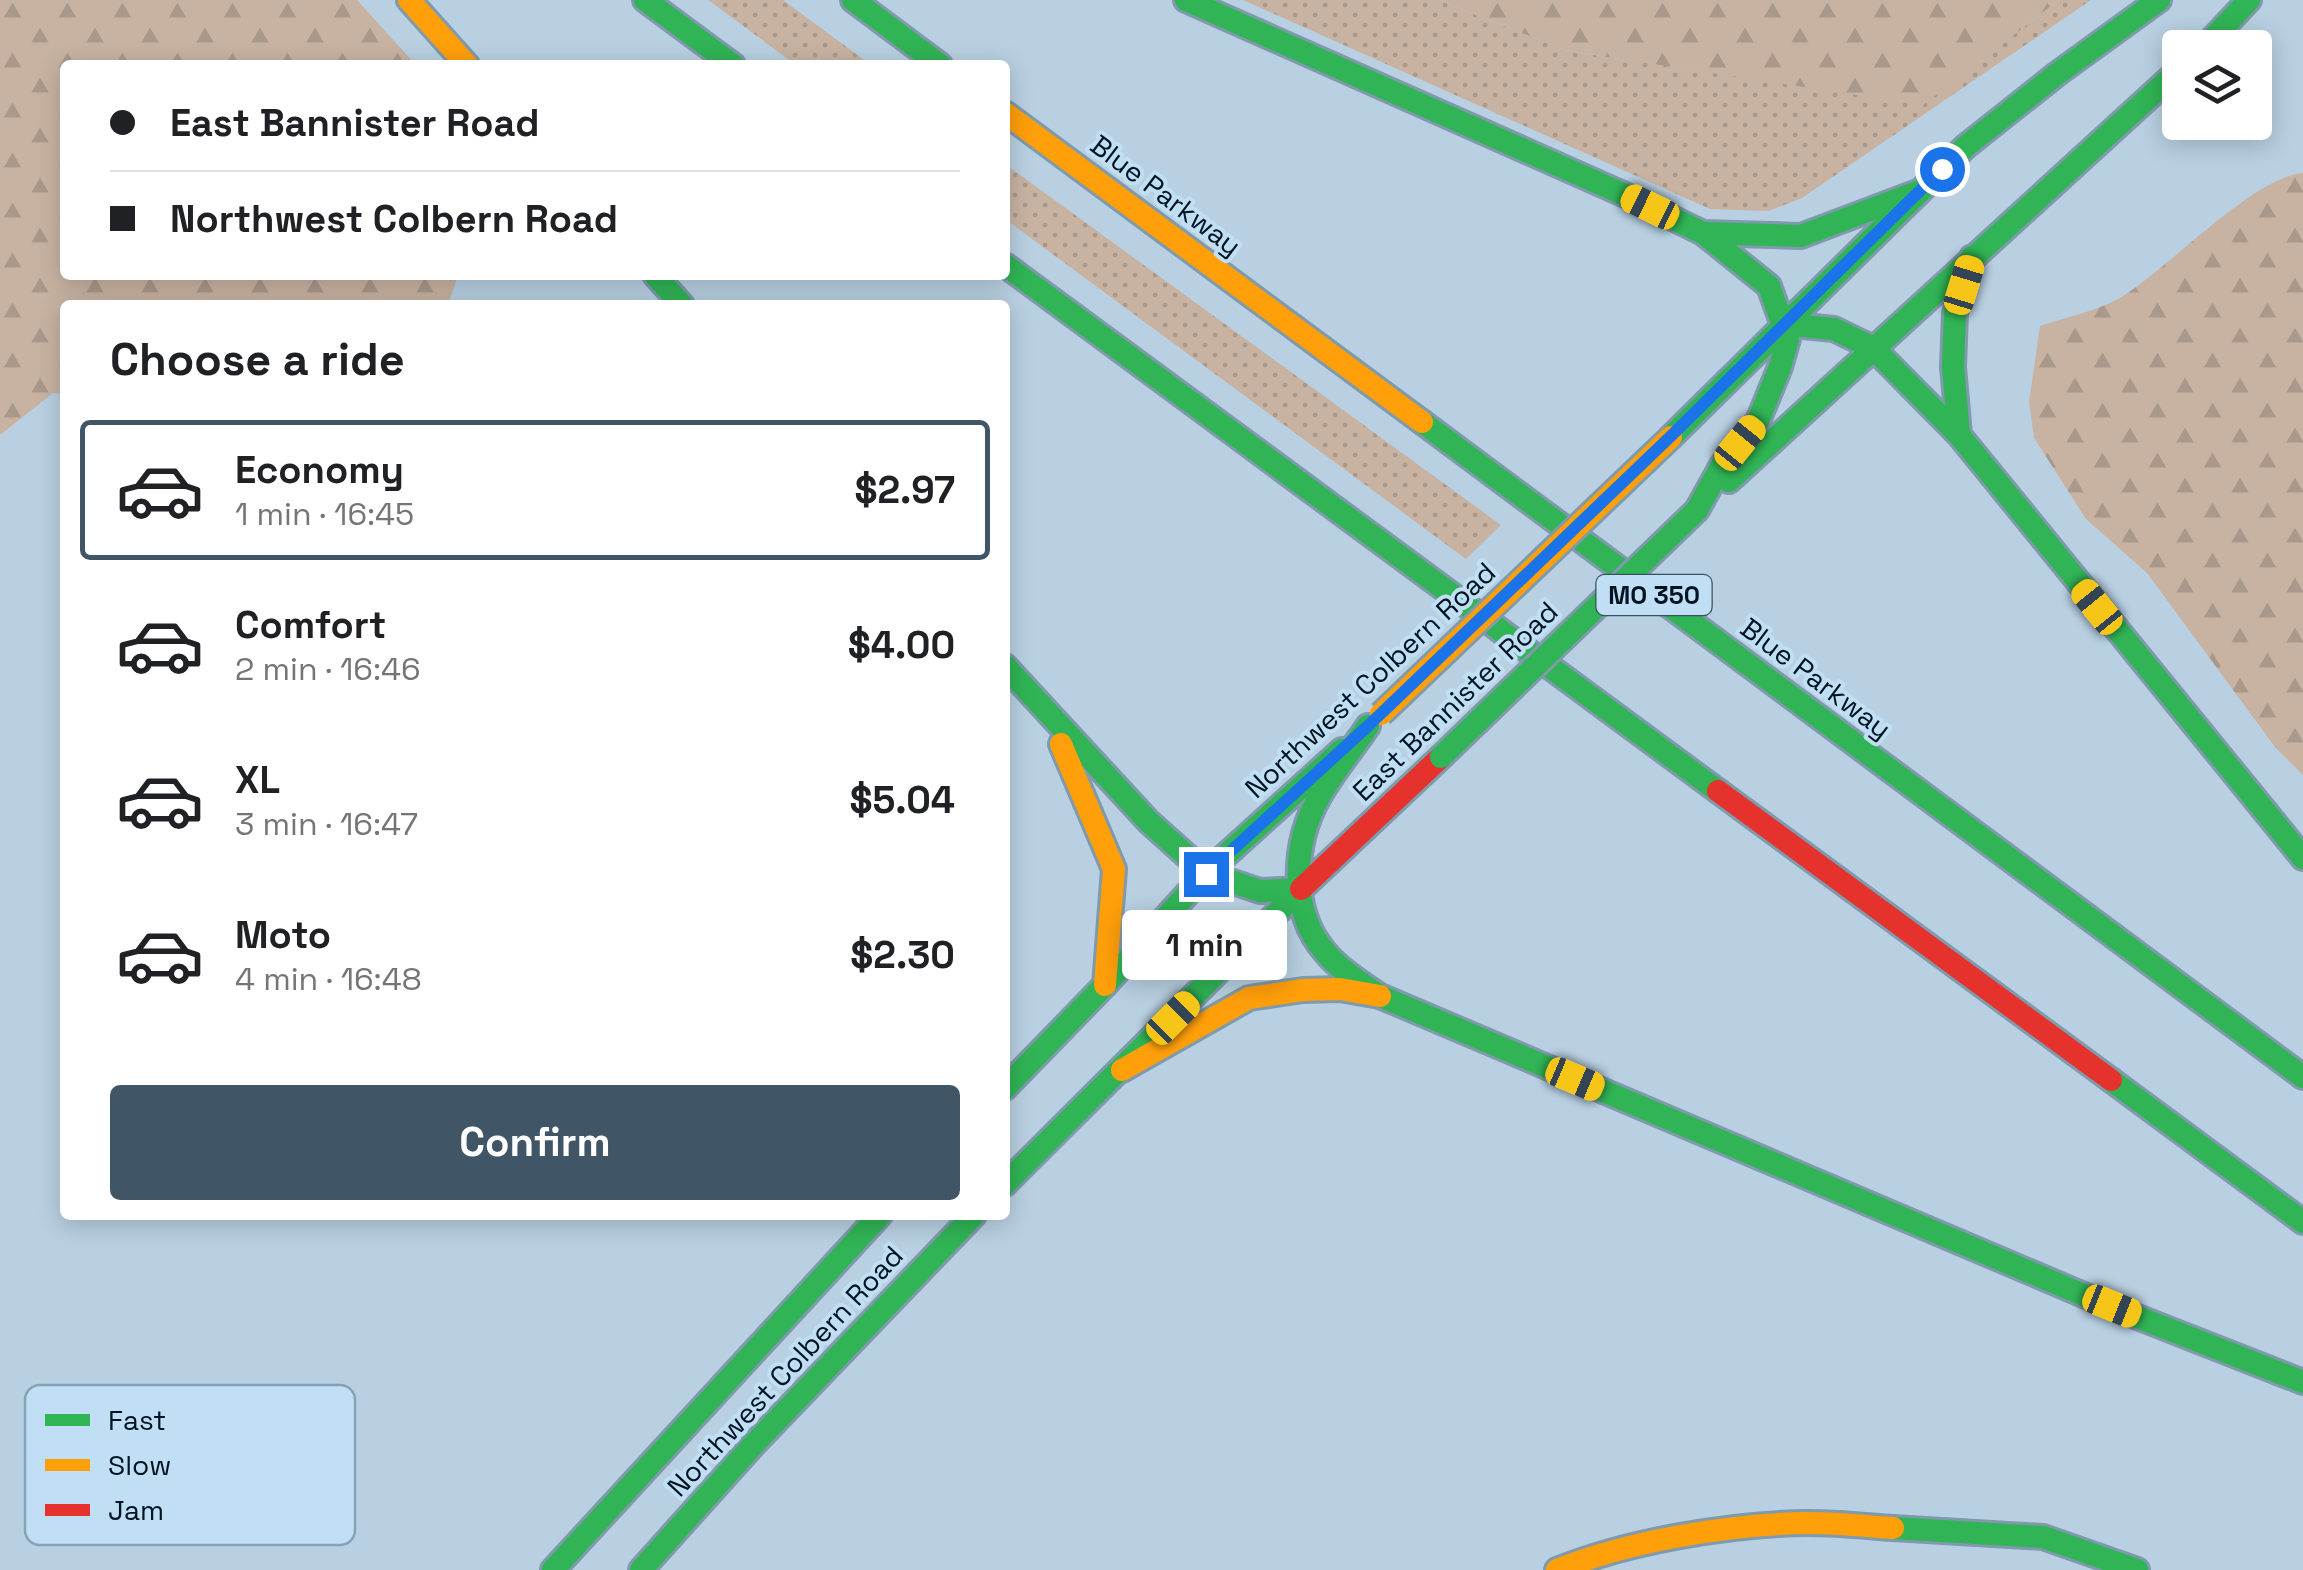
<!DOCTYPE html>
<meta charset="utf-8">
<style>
:root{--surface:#fff;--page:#f2f2f2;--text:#202124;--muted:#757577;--line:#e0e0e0;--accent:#405565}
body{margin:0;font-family:"Space Grotesk",sans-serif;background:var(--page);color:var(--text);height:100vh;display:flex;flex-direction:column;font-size:38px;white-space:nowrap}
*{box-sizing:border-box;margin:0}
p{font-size:32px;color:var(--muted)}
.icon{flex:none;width:55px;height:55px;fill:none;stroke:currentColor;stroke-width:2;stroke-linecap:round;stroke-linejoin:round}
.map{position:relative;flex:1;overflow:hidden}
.side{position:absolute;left:60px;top:300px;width:950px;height:920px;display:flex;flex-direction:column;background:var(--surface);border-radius:10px;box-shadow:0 5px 25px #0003}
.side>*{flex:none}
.banner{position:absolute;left:60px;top:60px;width:950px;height:220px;border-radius:10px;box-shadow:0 5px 25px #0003;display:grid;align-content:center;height:220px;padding:0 50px;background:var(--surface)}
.fabs{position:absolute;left:2162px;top:30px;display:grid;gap:20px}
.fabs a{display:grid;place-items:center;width:110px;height:110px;border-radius:10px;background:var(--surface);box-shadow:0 5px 25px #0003;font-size:50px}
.end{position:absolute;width:45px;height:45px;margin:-22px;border:12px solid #1a73e8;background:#fff;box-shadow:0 0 0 5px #fff}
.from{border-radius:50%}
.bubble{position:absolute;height:70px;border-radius:10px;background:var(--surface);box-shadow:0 5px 25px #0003;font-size:32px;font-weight:700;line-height:70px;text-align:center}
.car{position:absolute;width:30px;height:60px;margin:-30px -15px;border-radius:12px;box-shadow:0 0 8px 2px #0007;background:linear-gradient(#f5c518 24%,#345 0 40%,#f5c518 0 76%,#345 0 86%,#f5c518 0)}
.banner b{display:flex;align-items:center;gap:35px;height:95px;font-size:38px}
.banner b+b{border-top:2px solid var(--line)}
.banner i{width:25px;height:25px;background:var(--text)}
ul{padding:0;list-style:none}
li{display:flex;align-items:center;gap:30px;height:140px;margin:0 20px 15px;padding:0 30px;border:5px solid transparent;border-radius:10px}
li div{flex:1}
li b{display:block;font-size:38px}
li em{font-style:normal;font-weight:700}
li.on{border-color:var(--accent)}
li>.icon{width:90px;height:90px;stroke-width:1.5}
h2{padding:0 50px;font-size:45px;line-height:120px}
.cta{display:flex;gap:20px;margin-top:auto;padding:20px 50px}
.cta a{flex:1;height:115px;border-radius:10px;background:var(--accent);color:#fff;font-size:40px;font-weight:700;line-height:115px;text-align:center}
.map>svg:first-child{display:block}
</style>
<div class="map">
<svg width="2303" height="1570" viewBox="0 0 2303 1570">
<defs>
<pattern id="grass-dots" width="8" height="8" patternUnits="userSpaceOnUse" patternTransform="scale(2.5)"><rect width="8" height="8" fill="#c8b3a2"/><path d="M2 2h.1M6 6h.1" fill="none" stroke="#aa998b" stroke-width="1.8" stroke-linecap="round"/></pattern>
<pattern id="forest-firs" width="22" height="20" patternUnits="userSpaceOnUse" patternTransform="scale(2.5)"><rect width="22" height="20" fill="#c8b3a2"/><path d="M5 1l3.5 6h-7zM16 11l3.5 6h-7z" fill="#aa998b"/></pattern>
</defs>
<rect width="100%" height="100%" fill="#b8d0e2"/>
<path fill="url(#grass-dots)" d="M708 0H783L871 65H796Z
M1243 0H1439L1567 51 1923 104 2059 0H2091L1802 198 1768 211 1710 209Z
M1005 164 1501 525 1466 559 1005 219Z"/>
<path fill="url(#forest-firs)" d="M0 0H357L416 65H65V275H458L448 305H65V394L53 393 0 435Z
M1439 0H2059L1923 105 1567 51Z
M2303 173V775L2275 747 2147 573 2086 519 2034 438 2029 402 2040 326C2066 317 2097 311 2120 298 2168 269 2253 177 2303 173Z"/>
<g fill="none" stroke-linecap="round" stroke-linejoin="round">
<g stroke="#7f9aac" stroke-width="28">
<path id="fast" d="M645 0 733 65
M853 0 940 65
M1186 0 1623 194 1703 233 1769 286 1788 339 1780 367 1758 421 1722 465 1697 510
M2204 48 2249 0
M1703 233 1801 236 1920 191
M1005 265 1718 791
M655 275 682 305
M1783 324 1834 329 1873 348 1959 435 2303 858
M1422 422 2303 1077
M1959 435 1953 367 1955 313 1972 257
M1671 437 1965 147 2057 74 2159 0
M1729 481 2180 69
M1005 666 1149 822 1206 873 1260 891 1301 889
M1368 726C1352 750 1333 772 1319 797 1293 843 1289 910 1325 952 1340 970 1361 983 1380 996L2112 1307 2303 1382
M1206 873 1342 750
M2111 1080 2303 1222
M1005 1088 1105 985 1206 873
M1005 1184 1301 889
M1893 1528 2043 1537 2137 1570
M553 1570 880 1215
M641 1570 755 1443 974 1215"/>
</g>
<g stroke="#7f9aac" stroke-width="28">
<path id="slow" d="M409 0 467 65
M1005 113 1422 422
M1061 744 1114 869 1105 985
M1122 1070 1249 998 1303 990 1340 989 1380 996
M1557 1570C1629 1541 1730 1524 1808 1523 1836 1523 1865 1526 1893 1528"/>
</g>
<g stroke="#7f9aac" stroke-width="28">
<path id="jam" d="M1718 791 2111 1080
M1301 889 1441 757"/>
</g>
<use href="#fast" stroke="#30b455" stroke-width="22"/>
<use href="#slow" stroke="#ff9f0a" stroke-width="22"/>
<use href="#jam" stroke="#e5322d" stroke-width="22"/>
<g stroke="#7f9aac" stroke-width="28" stroke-linecap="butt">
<path id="fast-bridge" d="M1441 757 1697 510"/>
</g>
<g stroke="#7f9aac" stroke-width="28" stroke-linecap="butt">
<path id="slow-bridge" d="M1381 714 1671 437"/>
</g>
<use href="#fast-bridge" stroke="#30b455" stroke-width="22"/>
<use href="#slow-bridge" stroke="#ff9f0a" stroke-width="22"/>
</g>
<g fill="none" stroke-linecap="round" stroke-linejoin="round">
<path stroke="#1a73e8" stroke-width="12" d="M1206 874 1368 726 1671 436 1942 169"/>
</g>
<g text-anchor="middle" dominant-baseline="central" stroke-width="8" stroke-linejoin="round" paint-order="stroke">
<rect fill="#c1dff4" stroke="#3a5060" stroke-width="2.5" x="1596.5" y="575" width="115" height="40" rx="8"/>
<g font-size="25" font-weight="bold" fill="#001321">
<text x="1654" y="595">MO 350</text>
</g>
<g font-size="28" fill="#001321" stroke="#c1dff4">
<text transform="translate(1166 195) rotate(37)">Blue Parkway</text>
<text transform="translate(1816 678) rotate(37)">Blue Parkway</text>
<text transform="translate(1370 680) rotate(-43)">Northwest Colbern Road</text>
<text transform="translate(1455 701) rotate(-44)">East Bannister Road</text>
<text transform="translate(785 1371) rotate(-47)">Northwest Colbern Road</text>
</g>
</g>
<rect x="25" y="1385" width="330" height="160" rx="15" fill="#c1dff4" stroke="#87a2b5" stroke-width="2.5"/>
<rect x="45" y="1414" width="45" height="12" fill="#30b455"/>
<rect x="45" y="1459" width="45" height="12" fill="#ff9f0a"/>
<rect x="45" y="1504" width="45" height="12" fill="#e5322d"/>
<g font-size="28" fill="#001321">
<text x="108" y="1430">Fast</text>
<text x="108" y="1475">Slow</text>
<text x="108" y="1520">Jam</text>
</g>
</svg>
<div class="fabs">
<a><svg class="icon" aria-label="layers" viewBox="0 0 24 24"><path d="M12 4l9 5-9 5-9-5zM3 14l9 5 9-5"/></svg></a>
</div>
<i class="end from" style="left:1942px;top:169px"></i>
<i class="end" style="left:1206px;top:874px"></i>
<div class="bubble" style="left:1122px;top:910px;width:165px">1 min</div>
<i class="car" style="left:1650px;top:207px;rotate:296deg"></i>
<i class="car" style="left:1964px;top:285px;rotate:17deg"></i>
<i class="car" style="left:1740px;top:443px;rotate:39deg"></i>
<i class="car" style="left:2097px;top:607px;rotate:321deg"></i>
<i class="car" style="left:1173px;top:1018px;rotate:45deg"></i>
<i class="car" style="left:1575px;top:1079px;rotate:113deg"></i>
<i class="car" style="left:2112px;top:1306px;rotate:112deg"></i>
<div class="banner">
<b><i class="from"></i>East Bannister Road</b>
<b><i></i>Northwest Colbern Road</b>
</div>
<section class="side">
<h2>Choose a ride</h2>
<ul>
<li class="on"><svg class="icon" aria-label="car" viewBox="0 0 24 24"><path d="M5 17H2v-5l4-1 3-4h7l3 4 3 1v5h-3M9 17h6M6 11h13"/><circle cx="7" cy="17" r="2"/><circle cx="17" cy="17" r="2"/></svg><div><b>Economy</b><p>1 min · 16:45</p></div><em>$2.97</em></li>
<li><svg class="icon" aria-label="car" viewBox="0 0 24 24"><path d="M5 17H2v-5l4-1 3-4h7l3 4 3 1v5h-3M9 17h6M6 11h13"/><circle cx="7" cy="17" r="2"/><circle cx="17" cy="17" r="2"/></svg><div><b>Comfort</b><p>2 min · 16:46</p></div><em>$4.00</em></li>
<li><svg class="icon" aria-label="car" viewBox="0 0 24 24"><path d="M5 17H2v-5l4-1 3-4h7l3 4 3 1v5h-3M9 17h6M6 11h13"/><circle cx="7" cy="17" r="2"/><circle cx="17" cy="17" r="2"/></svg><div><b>XL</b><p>3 min · 16:47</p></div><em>$5.04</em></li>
<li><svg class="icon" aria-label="car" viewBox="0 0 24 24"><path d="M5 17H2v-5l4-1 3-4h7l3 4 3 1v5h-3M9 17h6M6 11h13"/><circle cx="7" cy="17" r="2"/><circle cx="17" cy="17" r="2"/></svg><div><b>Moto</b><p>4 min · 16:48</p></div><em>$2.30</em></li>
</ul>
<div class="cta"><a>Confirm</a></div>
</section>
</div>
